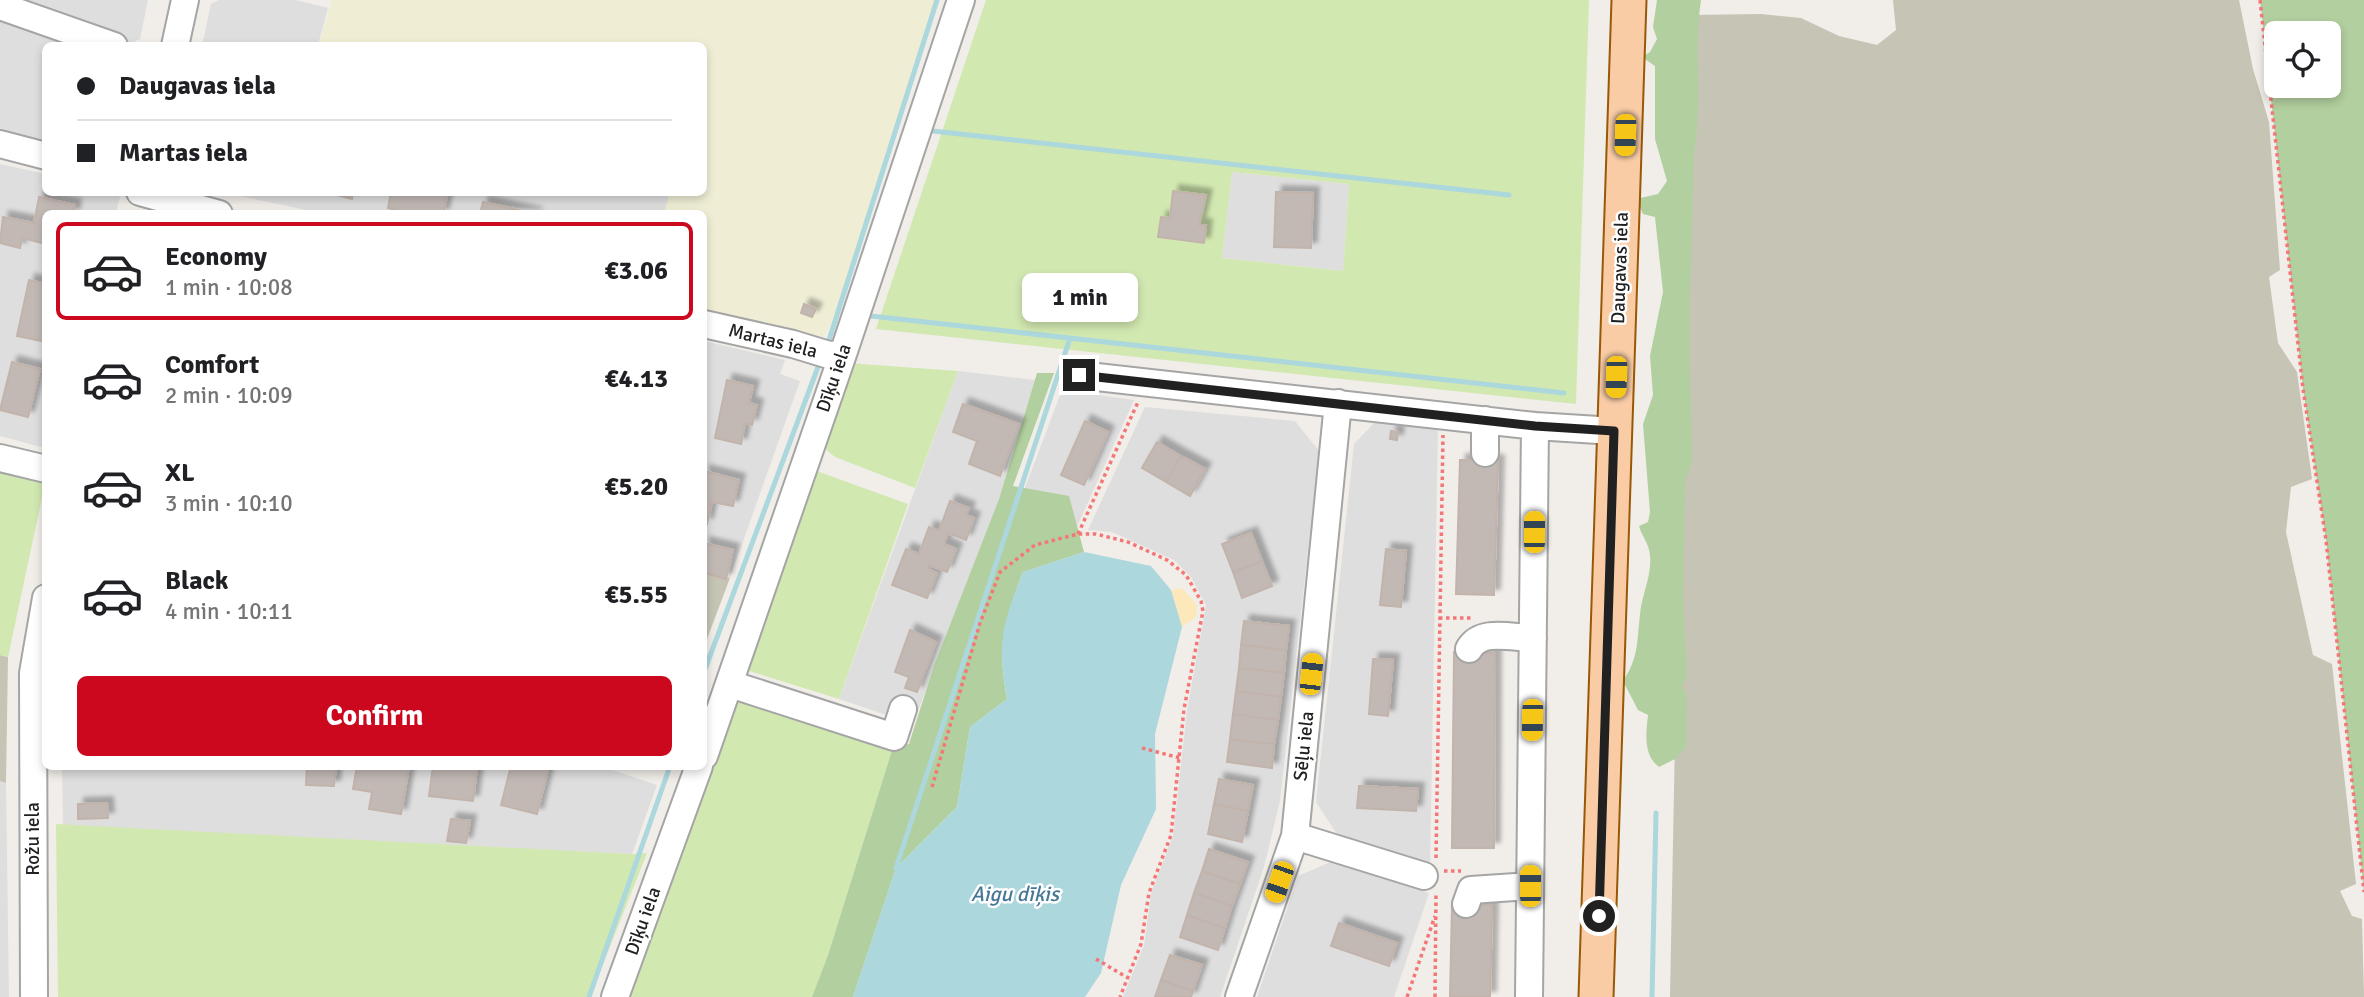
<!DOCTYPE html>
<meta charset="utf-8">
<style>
:root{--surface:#fff;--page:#f2f2f2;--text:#202124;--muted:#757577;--line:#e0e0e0;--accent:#cb081e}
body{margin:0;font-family:Signika,sans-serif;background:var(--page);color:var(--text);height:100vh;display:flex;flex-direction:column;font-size:26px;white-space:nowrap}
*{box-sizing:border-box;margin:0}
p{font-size:23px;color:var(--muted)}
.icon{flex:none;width:38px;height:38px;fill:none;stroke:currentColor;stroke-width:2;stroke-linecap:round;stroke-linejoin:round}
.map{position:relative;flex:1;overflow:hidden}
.drawer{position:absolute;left:42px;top:210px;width:665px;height:560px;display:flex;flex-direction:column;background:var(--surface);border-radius:10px;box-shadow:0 4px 10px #0003}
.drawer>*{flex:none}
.hud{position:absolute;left:42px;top:42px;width:665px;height:154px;border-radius:10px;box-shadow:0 4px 10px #0003;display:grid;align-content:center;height:154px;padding:0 35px;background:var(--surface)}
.buttons{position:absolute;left:2264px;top:21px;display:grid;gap:14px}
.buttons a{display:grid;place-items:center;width:77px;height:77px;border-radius:10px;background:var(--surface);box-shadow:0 4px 10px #0003;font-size:35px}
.end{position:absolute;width:32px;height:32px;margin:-16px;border:9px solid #212121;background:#fff;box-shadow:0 0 0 4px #fff}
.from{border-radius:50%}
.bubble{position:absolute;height:49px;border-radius:10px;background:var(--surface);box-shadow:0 4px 10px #0003;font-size:23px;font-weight:700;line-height:49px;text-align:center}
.car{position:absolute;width:21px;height:42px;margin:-21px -10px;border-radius:9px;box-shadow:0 0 5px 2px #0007;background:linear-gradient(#f5c518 24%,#345 0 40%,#f5c518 0 76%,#345 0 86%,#f5c518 0)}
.hud b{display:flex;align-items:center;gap:24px;height:66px;font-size:26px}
.hud b+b{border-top:2px solid var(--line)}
.hud i{width:18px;height:18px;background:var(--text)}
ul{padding:12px 0 0;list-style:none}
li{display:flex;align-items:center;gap:21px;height:98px;margin:0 14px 10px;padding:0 21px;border:4px solid transparent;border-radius:10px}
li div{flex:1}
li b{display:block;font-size:26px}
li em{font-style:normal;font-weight:700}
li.active{border-color:var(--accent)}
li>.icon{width:63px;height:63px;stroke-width:1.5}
.cta{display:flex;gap:14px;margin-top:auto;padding:14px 35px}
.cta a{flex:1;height:80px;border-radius:10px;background:var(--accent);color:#fff;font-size:28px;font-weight:700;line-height:80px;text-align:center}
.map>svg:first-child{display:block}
</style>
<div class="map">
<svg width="2364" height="997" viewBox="0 0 2364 997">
<defs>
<filter id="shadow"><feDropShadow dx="6" dy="-6" stdDeviation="2" flood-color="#0004"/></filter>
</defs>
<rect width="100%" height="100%" fill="#f1ede9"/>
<path fill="#dfdede" d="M10 0H148L140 39 131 43Z
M219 0H296L328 8 318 45 202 46 211 4Z
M0 15 89 45 46 46 45 144 0 133Z
M0 164 45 174 46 192 121 193 116 213 46 214 45 448 0 436Z
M1232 172 1349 184 1343 271 1222 258Z
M650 192 669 197 664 214H325L226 193Z
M704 341 785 360 780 374 800 381 730 578 704 571Z
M958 371 1035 380 999 499 913 724 839 699Z
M1062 390 1134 400 1076 529 1017 509Z
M1145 407 1295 421 1319 451 1280 801 1264 867 1220 997H1123L1144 945 1151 894 1173 836 1187 711 1206 605 1191 577 1174 560 1112 532 1088 530Z
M1375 422 1438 428 1430 865 1337 834 1316 802 1354 444Z
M601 766 657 785 632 854 63 826 62 767Z
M0 781 6 783 9 997H0Z
M1333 861 1429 893 1394 997H1257L1298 876Z"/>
<path fill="#c6c4b4" d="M1893 0H2239L2253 69 2269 122 2280 270 2269 277 2278 343 2297 372 2312 479 2291 487 2286 532 2313 655 2332 664 2356 884 2340 891 2352 916 2362 919 2364 997H1670L1689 15 1761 14 1801 18 1839 36 1877 45 1896 30Z
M704 571 730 578 704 647Z
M0 655 8 657 6 783 0 781Z"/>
<path fill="#efeed5" d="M332 0H937L839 312 823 337 704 310V214L664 213 669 197 650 193 704 192V46H318Z"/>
<path fill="#d2e8b1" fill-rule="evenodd" d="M986 0H1589L1576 404 876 329ZM1232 172 1349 184 1343 271 1222 258Z
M848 363 958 371 915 488 835 457 823 447Z
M0 468 46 479 8 657 0 655Z
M811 469 908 504 839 699 743 669Z
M735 695 893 747 828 955 812 997H621Z
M56 824 632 854 647 853 590 997H58Z"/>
<path fill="#b2cf9f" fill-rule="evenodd" d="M1657 0H1701C1693 51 1703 102 1694 152L1689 328 1692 462 1685 481 1683 600 1687 675 1682 686 1687 696 1686 747 1675 759 1659 767C1643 755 1646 733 1648 715L1638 710 1623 681C1639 658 1637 640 1640 614 1642 594 1652 576 1650 555 1649 543 1642 537 1639 526L1648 522 1650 512 1643 424 1653 395 1650 356 1663 292 1655 217 1643 214 1636 199 1658 194 1667 181 1655 139V66L1642 57 1650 52 1657 39 1653 27Z
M2260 0H2364V892L2326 540 2303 389ZM2329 33V86H2277V33Z
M1037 373H1054L1013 486 1069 496 1084 552 1023 572C1003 624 997 644 1007 699L970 727 957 807 896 868 853 997H812L828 955 893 747 909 744 934 666 999 499Z"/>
<path fill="#fce8bb" d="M1182 588 1197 605 1196 617 1182 627 1171 590Z"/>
<path fill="#abd7dd" d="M1084 552 1151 566 1171 590 1182 627 1155 734 1156 809 1121 885 1101 973 1085 997H853L896 868 957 807 970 727 1007 699C997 641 1002 626 1023 572Z"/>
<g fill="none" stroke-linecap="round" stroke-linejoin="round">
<path stroke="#abd7dd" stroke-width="5" d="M933 131 1509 195
M871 316 1564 393
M829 340 937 0
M704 672 818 367
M896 868 1070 338
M589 997 670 766
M1652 997 1656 813"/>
</g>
<path fill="#c2b9b5" stroke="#c2b3ab" stroke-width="2" filter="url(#shadow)" d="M1173 191 1206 195 1199 225H1206L1204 243 1158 237 1161 217 1170 218Z
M325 192H353L352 199Z
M391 192H448L443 214H412L388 208Z
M1276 192 1313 193 1311 248 1274 247Z
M39 197 75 205 74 214H46V244L22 238 20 248 0 243 3 217 34 223Z
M483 202 537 214H480Z
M29 280 46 284V342L17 336Z
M804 304 816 309 812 317 801 313Z
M12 362 40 369 28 417 0 410Z
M727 380 753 386 749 403 757 405 752 425 745 423 741 444 715 438Z
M963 404 1019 424 1000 476 969 464 977 441 953 432Z
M1085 421 1108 432 1084 485 1061 475Z
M1391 431 1398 432 1397 440 1390 439Z
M1157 442 1181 456 1166 482 1142 468Z
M1181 456 1205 469 1190 496 1166 482Z
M1460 460 1498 461 1494 595 1456 594Z
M704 471 739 480 733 506 712 502 707 524 704 523Z
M950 501 969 508 966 515 974 518 966 540 948 533 944 544 956 549 947 572 929 565 928 569 937 573 927 598 892 585 906 549 919 554 929 527 939 531Z
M1251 533 1262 561 1233 572 1222 544Z
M704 543 733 550 726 579 704 573Z
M1386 549 1406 551 1401 607 1380 605Z
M1262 561 1272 586 1242 598 1233 572Z
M1244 621 1289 626 1286 650 1241 645Z
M910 630 936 642 917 692 905 688 909 677 895 672Z
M1241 645 1286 650 1284 673 1239 668Z
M1454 652 1495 653 1494 848H1452Z
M1373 659 1393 660 1388 716 1369 714Z
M1239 668 1284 673 1281 697 1236 691Z
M1236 691 1281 697 1278 720 1233 714Z
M1233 714 1278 720 1274 744 1230 739Z
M1230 739 1274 744 1272 768 1227 762Z
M307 766H336L334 786 306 785Z
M357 766 409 767 401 814 369 809 372 792 353 789Z
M433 766 477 768 473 801 429 796Z
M511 766H549L537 814 501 805Z
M1219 779 1253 785 1248 811 1214 804Z
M1359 786 1418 789 1416 811 1357 808Z
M107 803 108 818 78 819V804Z
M1214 804 1248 811 1242 842 1208 834Z
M451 819 470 821 466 843 447 841Z
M1209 849 1248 862 1240 884 1202 871Z
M1202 871 1240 884 1232 906 1194 893Z
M1194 893 1232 906 1225 928 1187 915Z
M1452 904 1492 905 1490 997H1450Z
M1187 915 1225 928 1218 950 1180 937Z
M1339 923 1397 943 1389 966 1331 946Z
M1170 955 1202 965 1193 991 1161 980Z
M1161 980 1193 991 1191 997H1155Z"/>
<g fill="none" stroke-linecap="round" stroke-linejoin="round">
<g stroke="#a5a5a5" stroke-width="30">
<path id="minor" d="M0 6 114 46
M175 46 185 0
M0 144 46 156
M140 192 219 214
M704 324 793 344 829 355 843 354
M1079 375 1535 426 1614 431
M1485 420V453
M0 458 46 469
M1469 649C1481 628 1512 638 1533 638
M730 684 894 737 903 709
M704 756 843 354 961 0
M1295 836 1424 876
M1466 904 1471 890 1530 886
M34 997 33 673 46 598
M615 997 699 766
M1239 997 1295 836 1338 403
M1529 997 1535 426"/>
</g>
<g stroke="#995806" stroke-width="37">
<path id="major" d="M1596 997 1629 0"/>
</g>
<path stroke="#f57677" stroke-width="3.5" stroke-dasharray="3.5 3.5" stroke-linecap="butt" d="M2260 0 2303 389 2326 540 2364 892
M1078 534 1138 402
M1439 618H1472
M1142 748 1180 758
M932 787 980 623 1000 572 1035 545 1078 534H1096L1128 542 1167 560 1186 575 1201 601 1203 611 1184 709 1171 835 1149 893 1141 944 1120 997
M1436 858 1443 435
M1444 871H1461
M1096 959 1128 978
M1407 997 1435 916
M1435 997 1436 894"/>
<use href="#minor" stroke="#fff" stroke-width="26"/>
<use href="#major" stroke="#f9cca6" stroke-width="33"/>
</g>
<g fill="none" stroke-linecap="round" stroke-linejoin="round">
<path stroke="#212121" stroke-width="9" d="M1079 375 1535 426 1614 431 1599 916"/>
</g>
<g text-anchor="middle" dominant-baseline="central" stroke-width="5" stroke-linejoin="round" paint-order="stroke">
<g font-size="19" fill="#212121" stroke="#fff">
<text transform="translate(1620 268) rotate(-88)">Daugavas iela</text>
<text transform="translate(773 341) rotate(14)">Martas iela</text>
<text transform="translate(834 378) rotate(-71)">Dīķu iela</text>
<text transform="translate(1304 746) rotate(-84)">Sēļu iela</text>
<text transform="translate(33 839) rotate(-90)">Rožu iela</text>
<text transform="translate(643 921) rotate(-70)">Dīķu iela</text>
</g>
<g font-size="21" font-style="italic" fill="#477897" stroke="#fff">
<text x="1015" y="894">Aigu dīķis</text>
</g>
</g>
</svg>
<div class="buttons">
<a><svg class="icon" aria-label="locate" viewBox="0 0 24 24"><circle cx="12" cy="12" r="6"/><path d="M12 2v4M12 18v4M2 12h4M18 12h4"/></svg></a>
</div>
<i class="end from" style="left:1599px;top:916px"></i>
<i class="end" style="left:1079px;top:375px"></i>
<div class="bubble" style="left:1022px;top:273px;width:116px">1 min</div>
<i class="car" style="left:1625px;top:135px;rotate:182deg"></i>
<i class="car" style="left:1616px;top:377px;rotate:182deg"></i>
<i class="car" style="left:1534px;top:532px;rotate:0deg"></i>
<i class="car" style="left:1311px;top:674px;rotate:6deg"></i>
<i class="car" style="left:1532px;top:720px;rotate:181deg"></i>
<i class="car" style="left:1279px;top:882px;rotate:199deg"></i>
<i class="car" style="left:1530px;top:886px;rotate:0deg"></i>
<div class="hud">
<b><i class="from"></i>Daugavas iela</b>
<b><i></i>Martas iela</b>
</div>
<section class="drawer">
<ul>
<li class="active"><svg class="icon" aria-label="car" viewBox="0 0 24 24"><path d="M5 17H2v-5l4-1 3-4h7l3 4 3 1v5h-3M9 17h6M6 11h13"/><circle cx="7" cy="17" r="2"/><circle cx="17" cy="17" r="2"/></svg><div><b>Economy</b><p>1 min · 10:08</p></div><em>€3.06</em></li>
<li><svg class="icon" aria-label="car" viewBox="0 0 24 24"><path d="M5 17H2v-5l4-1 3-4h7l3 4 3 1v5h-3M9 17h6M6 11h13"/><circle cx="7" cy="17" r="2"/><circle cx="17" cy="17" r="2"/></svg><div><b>Comfort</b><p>2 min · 10:09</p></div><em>€4.13</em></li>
<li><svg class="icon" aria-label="car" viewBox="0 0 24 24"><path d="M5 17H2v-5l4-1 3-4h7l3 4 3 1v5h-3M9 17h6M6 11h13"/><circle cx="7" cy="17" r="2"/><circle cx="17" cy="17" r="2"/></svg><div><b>XL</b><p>3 min · 10:10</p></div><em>€5.20</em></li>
<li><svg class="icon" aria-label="car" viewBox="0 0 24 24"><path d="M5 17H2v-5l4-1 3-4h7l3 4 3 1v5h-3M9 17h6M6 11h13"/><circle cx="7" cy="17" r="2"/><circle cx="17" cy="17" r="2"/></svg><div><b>Black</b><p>4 min · 10:11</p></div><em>€5.55</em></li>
</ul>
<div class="cta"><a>Confirm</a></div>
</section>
</div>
